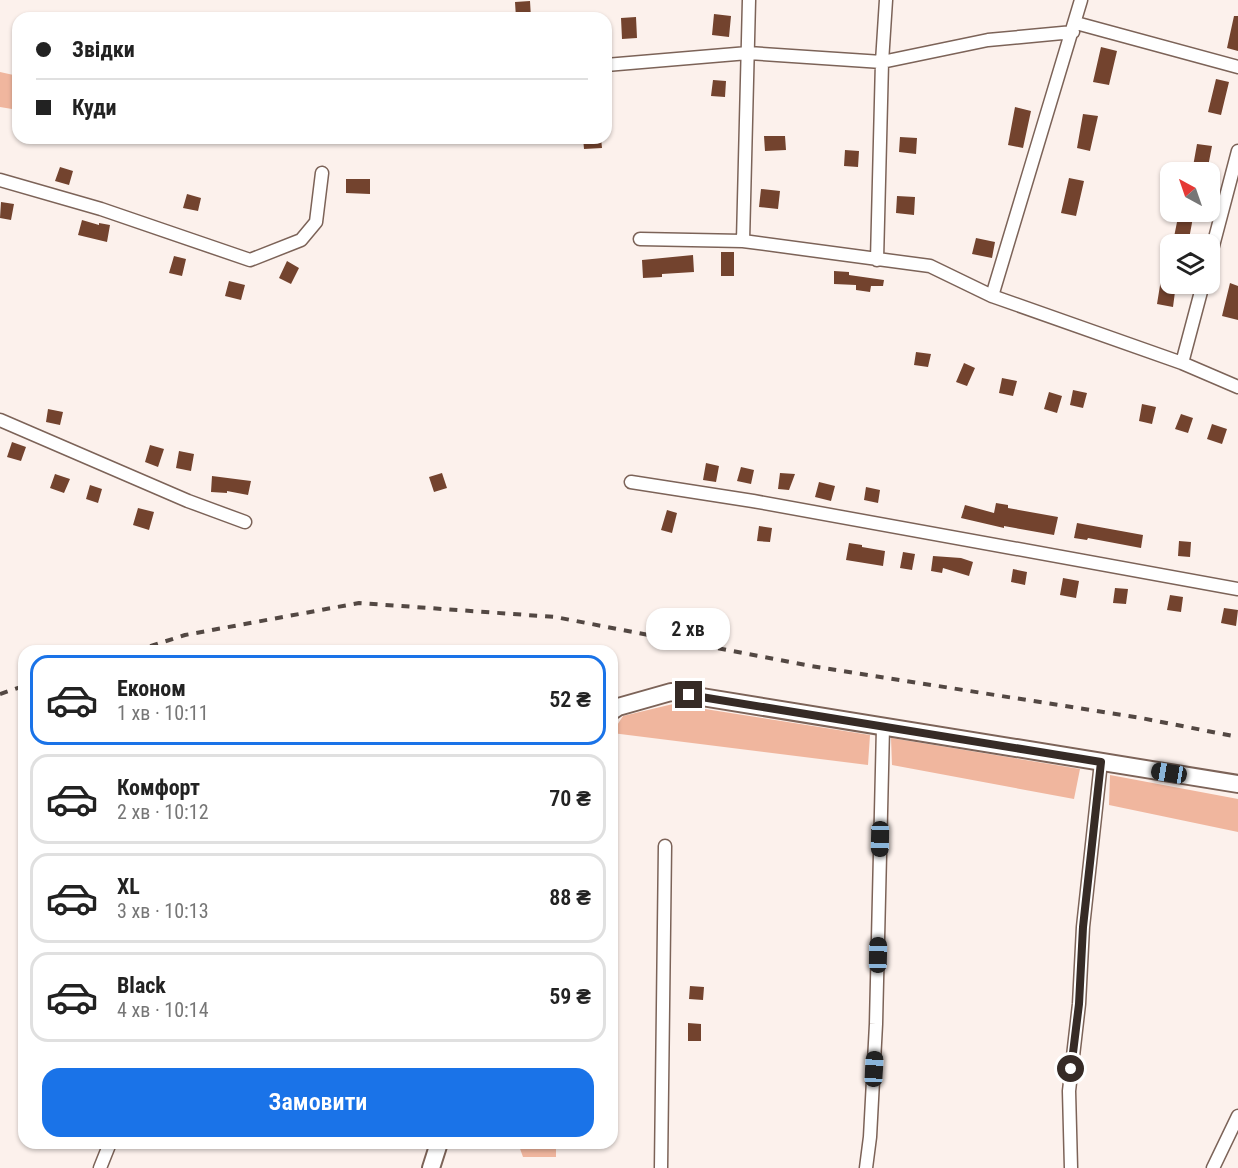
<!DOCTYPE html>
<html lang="uk">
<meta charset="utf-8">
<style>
:root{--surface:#fff;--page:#f6f6f6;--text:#222;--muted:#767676;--line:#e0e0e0;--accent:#1a73e8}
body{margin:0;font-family:"Roboto Condensed",sans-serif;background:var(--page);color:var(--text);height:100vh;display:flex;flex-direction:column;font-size:22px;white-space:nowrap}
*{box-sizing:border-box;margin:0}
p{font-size:20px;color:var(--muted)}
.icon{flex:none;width:33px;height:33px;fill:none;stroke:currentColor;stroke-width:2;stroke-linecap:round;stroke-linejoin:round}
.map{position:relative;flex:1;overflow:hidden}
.panel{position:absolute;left:18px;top:645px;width:600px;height:504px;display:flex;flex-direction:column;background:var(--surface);border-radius:18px;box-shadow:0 2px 4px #0004}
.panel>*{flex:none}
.hud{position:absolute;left:12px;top:12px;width:600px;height:132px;border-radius:18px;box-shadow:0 2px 4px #0004;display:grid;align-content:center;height:132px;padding:0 24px;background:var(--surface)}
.needle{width:39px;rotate:320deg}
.controls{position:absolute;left:1160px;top:162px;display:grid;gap:12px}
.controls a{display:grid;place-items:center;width:60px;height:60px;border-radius:12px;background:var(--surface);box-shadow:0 2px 4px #0004;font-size:30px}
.end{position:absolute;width:27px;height:27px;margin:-14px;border:8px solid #362b26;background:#fff;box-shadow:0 0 0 3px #fff}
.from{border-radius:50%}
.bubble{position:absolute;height:42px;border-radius:18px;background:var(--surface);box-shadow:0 2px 4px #0004;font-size:20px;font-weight:600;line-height:42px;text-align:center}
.car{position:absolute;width:18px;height:36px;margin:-18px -9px;border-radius:8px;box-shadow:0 0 4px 2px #0007;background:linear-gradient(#222 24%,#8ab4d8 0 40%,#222 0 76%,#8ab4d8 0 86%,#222 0)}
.hud b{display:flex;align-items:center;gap:21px;height:57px;font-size:22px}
.hud b+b{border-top:2px solid var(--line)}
.hud i{width:15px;height:15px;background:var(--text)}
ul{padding:10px 0 0;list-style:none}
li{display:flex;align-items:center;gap:18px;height:90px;margin:0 12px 9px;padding:0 12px;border:3px solid var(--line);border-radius:18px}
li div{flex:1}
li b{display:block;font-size:22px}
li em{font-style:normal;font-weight:600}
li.on{border-color:var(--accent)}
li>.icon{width:54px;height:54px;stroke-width:1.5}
.button{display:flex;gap:12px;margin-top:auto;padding:12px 24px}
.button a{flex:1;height:69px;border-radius:18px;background:var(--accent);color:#fff;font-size:24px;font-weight:600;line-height:69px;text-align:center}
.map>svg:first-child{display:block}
</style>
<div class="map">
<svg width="1238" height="1168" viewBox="0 0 1238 1168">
<rect width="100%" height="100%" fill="#fcf1ec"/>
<path fill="#f0b69e" d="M0 72 18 76V110L0 107Z
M673 704 870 735 868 765 612 733 623 716Z
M891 738 1080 769 1074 799 892 765Z
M1110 775 1238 799V832L1109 805Z
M518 1143H556V1157H523Z"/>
<path fill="#73432e" d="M530 1 531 18H516L515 2Z
M714 14 731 16 729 37 712 35Z
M1234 16H1238V51L1227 48Z
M636 17 637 38 622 39 621 18Z
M1101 47 1117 51 1109 85 1093 82Z
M1216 79 1229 82 1221 115 1208 112Z
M713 80 726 81 725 97 711 96Z
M1015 107 1031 111 1023 148 1008 145Z
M1083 114 1098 116 1090 151 1077 148Z
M764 136H785L786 150 765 151Z
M900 137 917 138 916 154 899 152Z
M583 138H601L602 148 584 149Z
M1197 144 1212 146 1207 172H1192Z
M845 150 859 151 858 167 844 166Z
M60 167 73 171 69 185 55 181Z
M1069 178 1084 181 1076 216 1061 213Z
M346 179H370V194L346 193Z
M761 189 780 191 778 209 759 207Z
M187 194 201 198 198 211 183 208Z
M897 196 915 197 914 215 896 213Z
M1 202 14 204 11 220 0 218Z
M1179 212H1194L1189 239 1174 237Z
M82 220 99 225V223L110 225 107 242 78 235Z
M976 238 995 242 992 258 972 254Z
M721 252H734V276H721Z
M693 255 694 272 662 274V277L643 278 642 260Z
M174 256 186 259 182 276 169 273Z
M287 261 299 268 291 284 279 278Z
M834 271 849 272V275L884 280 883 286H871L870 292 856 290V285L834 284Z
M1162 273 1170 275V284H1176L1173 307 1157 304Z
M229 281 245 285 241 300 225 296Z
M1230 283 1238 286V320L1222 316Z
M916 352 931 354 928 367 914 365Z
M964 363 975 368 967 386 956 382Z
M1002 378 1017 381 1013 396 999 393Z
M1073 390 1087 393 1083 408 1070 405Z
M1049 392 1062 396 1057 413 1044 409Z
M1142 404 1156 407 1152 424 1139 421Z
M48 409 63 412 60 425 46 422Z
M1181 414 1193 418 1188 433 1175 429Z
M1212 424 1227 429 1222 444 1207 439Z
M12 442 26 447 21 461 7 457Z
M150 445 164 449 158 467 145 462Z
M179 451 194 454 191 471 176 468Z
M706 463 719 466 716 482 703 480Z
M741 467 754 470 751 484 737 481Z
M442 473 447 488 434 492 429 477Z
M780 473 795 474 789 490 778 489Z
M55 474 70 479 64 493 50 488Z
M212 476 251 481 248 495 227 491V493L211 492Z
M819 482 835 486 831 501 815 497Z
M90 485 102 489 98 503 86 499Z
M866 487 880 490 878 503 864 500Z
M996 503 1008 505V508L1058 517 1054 535 1004 526V528L961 518 965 505 994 513Z
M138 508 154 512 149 530 133 525Z
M667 510 677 513 672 533 661 530Z
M1077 523 1143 535 1141 548 1088 538 1087 540 1074 538Z
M759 526 772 528 770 542 757 541Z
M1179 541 1191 542 1190 557 1178 556Z
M849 543 862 545V547L885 551 883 566 846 560Z
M903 552 915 554 912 570 900 568Z
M933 556 961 558 973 562 969 576 943 568 942 573 931 571Z
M1013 569 1027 572 1025 585 1011 582Z
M1063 578 1079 581 1076 598 1060 595Z
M1115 588 1128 589 1126 604 1113 603Z
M1170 595 1183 597 1181 612 1167 610Z
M1224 608 1238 610 1236 626 1221 623Z
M690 986 704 987 703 1000 689 999Z
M688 1023 701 1024V1041H688Z"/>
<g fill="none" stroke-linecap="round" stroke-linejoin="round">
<g stroke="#7c6358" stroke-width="15">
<path id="street" d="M1076 23 1238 67
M606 65 748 53 882 62 988 40 1073 32
M0 180 101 209 250 260 301 240 316 222 322 173
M640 239 743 241 930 266 992 296 1182 363 1238 387
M743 241 749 0
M877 260 882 62 886 0
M1209 261 1238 151
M992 296 1081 0
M1182 363 1203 284
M0 420 188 501 245 522
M631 482 753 501 1238 589
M100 1168 110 1143
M661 1168 665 846
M866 1168 870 1137 876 1024 883 727
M1071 1168 1069 1091 1079 1004 1083 927 1101 762
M1213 1168 1238 1116"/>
</g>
<g stroke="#7c6358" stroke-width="20">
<path id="secondary" d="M612 711 618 707 671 692 1238 784
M431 1168 439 1143"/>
</g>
<use href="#street" stroke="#fff" stroke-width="12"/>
<use href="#secondary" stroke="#fff" stroke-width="16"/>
<path stroke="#534843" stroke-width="4" stroke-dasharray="8 8" stroke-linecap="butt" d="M135 651 185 635 359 603 555 617 811 666 1141 718 1238 737
M0 694 24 686"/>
</g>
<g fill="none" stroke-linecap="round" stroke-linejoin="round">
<path stroke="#362b26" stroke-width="8" d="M689 695 1101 762 1083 927 1079 1004 1071 1069"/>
</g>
</svg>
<div class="controls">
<a><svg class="needle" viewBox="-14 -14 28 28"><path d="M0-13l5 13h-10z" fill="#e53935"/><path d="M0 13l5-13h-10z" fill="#767676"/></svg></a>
<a><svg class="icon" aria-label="layers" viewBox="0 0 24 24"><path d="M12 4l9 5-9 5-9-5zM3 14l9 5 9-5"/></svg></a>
</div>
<i class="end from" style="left:1071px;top:1069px"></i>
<i class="end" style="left:689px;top:695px"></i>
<div class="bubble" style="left:646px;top:608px;width:84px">2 хв</div>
<i class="car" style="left:1169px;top:773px;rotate:279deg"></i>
<i class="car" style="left:880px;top:839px;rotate:181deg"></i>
<i class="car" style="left:878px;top:955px;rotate:1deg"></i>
<i class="car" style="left:874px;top:1069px;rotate:3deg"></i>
<div class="hud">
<b><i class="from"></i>Звідки</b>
<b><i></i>Куди</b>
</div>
<section class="panel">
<ul>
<li class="on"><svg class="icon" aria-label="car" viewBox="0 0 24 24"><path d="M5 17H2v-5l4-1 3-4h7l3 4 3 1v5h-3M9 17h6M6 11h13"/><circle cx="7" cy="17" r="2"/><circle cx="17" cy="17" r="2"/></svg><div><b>Економ</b><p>1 хв · 10:11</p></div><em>52 ₴</em></li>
<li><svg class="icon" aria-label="car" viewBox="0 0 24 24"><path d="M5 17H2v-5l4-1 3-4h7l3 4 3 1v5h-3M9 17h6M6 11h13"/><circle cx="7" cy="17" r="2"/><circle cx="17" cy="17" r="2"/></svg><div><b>Комфорт</b><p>2 хв · 10:12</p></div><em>70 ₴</em></li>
<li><svg class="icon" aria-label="car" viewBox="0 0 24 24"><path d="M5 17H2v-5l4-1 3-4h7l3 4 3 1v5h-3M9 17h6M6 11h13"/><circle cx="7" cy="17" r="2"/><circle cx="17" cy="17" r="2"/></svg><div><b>XL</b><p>3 хв · 10:13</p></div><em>88 ₴</em></li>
<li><svg class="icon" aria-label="car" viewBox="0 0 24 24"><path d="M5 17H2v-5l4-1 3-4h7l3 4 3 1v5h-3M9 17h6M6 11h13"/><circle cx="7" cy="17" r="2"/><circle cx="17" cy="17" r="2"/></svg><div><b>Black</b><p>4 хв · 10:14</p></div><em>59 ₴</em></li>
</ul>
<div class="button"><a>Замовити</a></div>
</section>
</div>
